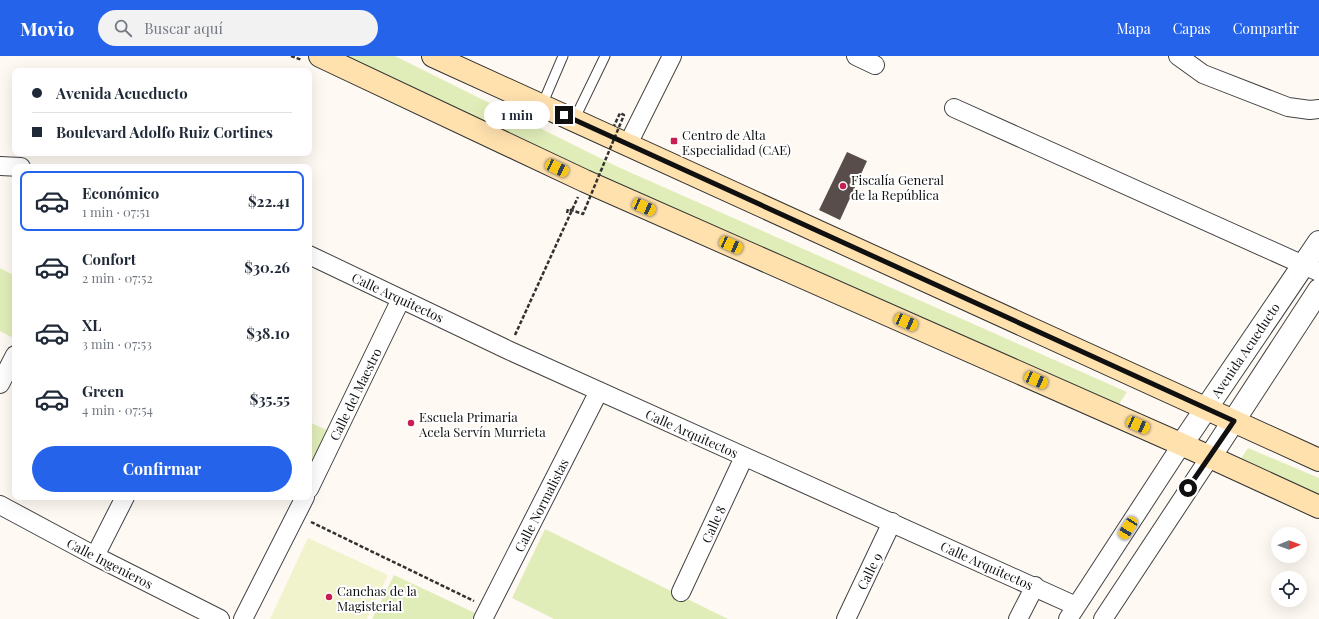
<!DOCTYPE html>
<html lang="es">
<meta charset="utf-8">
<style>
:root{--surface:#fff;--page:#f2f2f3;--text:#1f2937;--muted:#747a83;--line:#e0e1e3;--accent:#2563eb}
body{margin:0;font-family:"Playfair Display",serif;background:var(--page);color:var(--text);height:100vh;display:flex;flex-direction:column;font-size:15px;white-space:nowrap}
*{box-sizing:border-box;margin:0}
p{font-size:13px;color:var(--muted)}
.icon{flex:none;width:22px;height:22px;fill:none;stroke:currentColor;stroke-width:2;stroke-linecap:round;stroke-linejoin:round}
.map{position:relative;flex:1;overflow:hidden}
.drawer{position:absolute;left:12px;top:108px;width:300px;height:336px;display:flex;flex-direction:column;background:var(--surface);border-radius:8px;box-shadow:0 4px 16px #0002}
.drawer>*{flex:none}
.hud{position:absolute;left:12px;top:12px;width:300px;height:88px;border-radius:8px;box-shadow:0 4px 16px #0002;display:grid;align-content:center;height:88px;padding:0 20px;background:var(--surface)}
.needle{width:26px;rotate:89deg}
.buttons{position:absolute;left:1271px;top:471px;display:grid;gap:8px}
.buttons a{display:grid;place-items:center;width:36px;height:36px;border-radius:50%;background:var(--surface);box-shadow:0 4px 16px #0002;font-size:20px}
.end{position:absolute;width:18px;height:18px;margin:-9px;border:5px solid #101010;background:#fff;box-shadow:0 0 0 2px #fff}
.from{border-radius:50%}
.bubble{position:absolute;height:28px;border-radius:14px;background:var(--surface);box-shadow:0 4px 16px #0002;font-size:13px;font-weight:700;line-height:28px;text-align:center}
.car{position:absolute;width:12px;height:24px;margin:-12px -6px;border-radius:5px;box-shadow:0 0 3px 1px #0007;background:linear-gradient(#f5c518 24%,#345 0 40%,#f5c518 0 76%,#345 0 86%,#f5c518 0)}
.hud b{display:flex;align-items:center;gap:14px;height:38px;font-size:15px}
.hud b+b{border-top:1px solid var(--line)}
.hud i{width:10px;height:10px;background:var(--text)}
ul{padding:7px 0 0;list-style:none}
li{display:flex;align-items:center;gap:12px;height:60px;margin:0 8px 6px;padding:0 12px;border:2px solid transparent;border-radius:8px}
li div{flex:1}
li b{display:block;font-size:15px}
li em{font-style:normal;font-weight:700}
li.active{border-color:var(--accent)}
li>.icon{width:36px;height:36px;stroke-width:1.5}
.action{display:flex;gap:8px;margin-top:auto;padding:8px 20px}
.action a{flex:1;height:46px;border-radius:24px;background:var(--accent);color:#fff;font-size:16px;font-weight:700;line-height:46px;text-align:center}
header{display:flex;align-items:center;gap:24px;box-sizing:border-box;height:56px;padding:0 20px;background:var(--accent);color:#fff}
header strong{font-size:19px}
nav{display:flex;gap:22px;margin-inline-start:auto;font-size:14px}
.search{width:280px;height:36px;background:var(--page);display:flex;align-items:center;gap:10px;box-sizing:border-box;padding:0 14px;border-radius:22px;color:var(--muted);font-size:15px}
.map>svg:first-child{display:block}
</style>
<header>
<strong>Movio</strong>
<div class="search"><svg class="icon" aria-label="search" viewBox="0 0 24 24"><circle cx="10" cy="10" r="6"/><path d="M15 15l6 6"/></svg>Buscar aquí</div>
<nav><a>Mapa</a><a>Capas</a><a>Compartir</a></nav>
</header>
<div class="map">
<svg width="1319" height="563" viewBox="0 0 1319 563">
<rect width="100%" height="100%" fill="#fff9f3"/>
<path fill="#e1edb9" d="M342 0H395L618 111 1127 336 1117 351 481 67Z
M0 212 15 220V283L0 275Z
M309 366 329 375 309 414Z
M1248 392 1319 422V448L1235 412Z
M545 473 728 563H554L512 542Z
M394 519 475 557 472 563H372Z"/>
<path fill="#f0f3cb" d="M308 482 388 519 367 563H270Z"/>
<path fill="#594d4b" d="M847 96 867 105 840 164 819 154Z"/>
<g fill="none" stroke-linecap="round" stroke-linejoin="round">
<g stroke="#434343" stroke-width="11">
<path id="service" d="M542 49 563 0
M574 64 605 0"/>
</g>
<g stroke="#434343" stroke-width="20">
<path id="minor" d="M856 0 875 9
M1178 0 1203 18 1288 51 1310 54 1319 53
M954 52 1319 216
M628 88 672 0
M0 110 21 111
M309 199 508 294 1076 550
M0 328 15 299
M309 433 401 243
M0 449 95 500 220 563
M95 500 125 441
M681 536 744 401
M243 563 305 441
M483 563 599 335
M846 563 892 466
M1018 563 1035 530
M1068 563 1182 388
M1103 563 1210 401"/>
</g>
<g stroke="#434343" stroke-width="24">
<path id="tertiary" d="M1182 388 1319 186
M1210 401 1244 349 1319 234"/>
</g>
<g stroke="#323232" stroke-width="24">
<path id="secondary" d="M320 0 585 125 1210 401 1319 451
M433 0 1319 404"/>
</g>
<path stroke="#323232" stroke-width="2.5" stroke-dasharray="4 2" stroke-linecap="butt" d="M291 0 302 4
M515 279 578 141
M311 466 474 545"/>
<use href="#service" stroke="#fff" stroke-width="9"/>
<use href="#minor" stroke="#fff" stroke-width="18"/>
<use href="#tertiary" stroke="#fff" stroke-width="22"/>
<use href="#secondary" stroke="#ffe1ae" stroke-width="22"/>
<path stroke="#323232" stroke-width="2.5" stroke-dasharray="4 2" stroke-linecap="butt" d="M567 157 568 153 583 158 624 59 620 57 614 70"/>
</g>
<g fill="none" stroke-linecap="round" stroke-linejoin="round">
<path stroke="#101010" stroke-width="5" d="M564 59 1234 365 1188 432"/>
</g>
<g fill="#c91e53" stroke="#fff" stroke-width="1.5">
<rect x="670" y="81" width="8" height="8" rx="2"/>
<circle cx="843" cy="130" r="4"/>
<circle cx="411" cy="367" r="4"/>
<circle cx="329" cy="541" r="4"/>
</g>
<g text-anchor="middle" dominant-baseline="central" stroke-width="4" stroke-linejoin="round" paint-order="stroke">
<g font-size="13" fill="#101010" stroke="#fff" text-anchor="start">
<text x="682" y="78">Centro de Alta<tspan x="682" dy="15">Especialidad (CAE)</tspan></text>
<text x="851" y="123">Fiscalía General<tspan x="851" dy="15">de la República</tspan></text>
<text x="419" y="360">Escuela Primaria<tspan x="419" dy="15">Acela Servín Murrieta</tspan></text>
<text x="337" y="534">Canchas de la<tspan x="337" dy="15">Magisterial</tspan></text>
</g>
<g font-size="13" fill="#101010" stroke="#fff">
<text transform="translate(398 241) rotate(25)">Calle Arquitectos</text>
<text transform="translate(1245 294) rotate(-56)">Avenida Acueducto</text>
<text transform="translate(355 338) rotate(-64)">Calle del Maestro</text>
<text transform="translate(692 377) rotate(24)">Calle Arquitectos</text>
<text transform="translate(541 449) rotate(-63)">Calle Normalistas</text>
<text transform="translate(713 468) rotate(-65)">Calle 8</text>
<text transform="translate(110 507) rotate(27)">Calle Ingenieros</text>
<text transform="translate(987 509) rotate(24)">Calle Arquitectos</text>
<text transform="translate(869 515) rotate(-64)">Calle 9</text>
</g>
</g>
</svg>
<div class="buttons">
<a><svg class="needle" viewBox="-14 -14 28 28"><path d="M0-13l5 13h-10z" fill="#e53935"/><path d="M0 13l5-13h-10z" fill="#747a83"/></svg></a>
<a><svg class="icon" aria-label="locate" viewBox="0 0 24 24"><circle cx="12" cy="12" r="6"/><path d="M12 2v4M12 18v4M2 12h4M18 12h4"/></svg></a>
</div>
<i class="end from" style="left:1188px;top:432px"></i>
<i class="end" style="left:564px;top:59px"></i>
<div class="bubble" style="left:484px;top:45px;width:66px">1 min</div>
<i class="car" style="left:557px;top:112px;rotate:115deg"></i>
<i class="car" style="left:644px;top:151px;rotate:114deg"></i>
<i class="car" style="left:731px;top:189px;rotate:114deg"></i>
<i class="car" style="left:906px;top:266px;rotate:114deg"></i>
<i class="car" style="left:1036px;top:324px;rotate:114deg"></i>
<i class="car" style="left:1138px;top:369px;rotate:114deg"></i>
<i class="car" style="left:1128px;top:472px;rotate:213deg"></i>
<div class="hud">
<b><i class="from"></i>Avenida Acueducto</b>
<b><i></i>Boulevard Adolfo Ruiz Cortines</b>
</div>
<section class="drawer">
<ul>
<li class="active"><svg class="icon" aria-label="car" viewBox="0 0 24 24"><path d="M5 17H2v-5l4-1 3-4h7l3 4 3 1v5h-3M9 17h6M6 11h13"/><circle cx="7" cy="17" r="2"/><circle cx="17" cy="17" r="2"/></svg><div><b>Económico</b><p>1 min · 07:51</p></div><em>$22.41</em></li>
<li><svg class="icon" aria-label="car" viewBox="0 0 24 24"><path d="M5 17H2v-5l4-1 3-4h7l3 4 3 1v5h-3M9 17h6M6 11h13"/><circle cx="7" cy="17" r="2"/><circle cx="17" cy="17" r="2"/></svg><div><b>Confort</b><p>2 min · 07:52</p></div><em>$30.26</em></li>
<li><svg class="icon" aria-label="car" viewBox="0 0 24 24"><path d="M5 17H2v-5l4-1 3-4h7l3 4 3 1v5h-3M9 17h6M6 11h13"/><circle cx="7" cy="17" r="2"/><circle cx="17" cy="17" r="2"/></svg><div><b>XL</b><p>3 min · 07:53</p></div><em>$38.10</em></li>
<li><svg class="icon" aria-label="car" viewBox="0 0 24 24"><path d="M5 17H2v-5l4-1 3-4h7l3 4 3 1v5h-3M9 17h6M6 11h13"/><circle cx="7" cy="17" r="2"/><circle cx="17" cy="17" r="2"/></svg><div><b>Green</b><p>4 min · 07:54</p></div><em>$35.55</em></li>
</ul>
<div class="action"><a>Confirmar</a></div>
</section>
</div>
